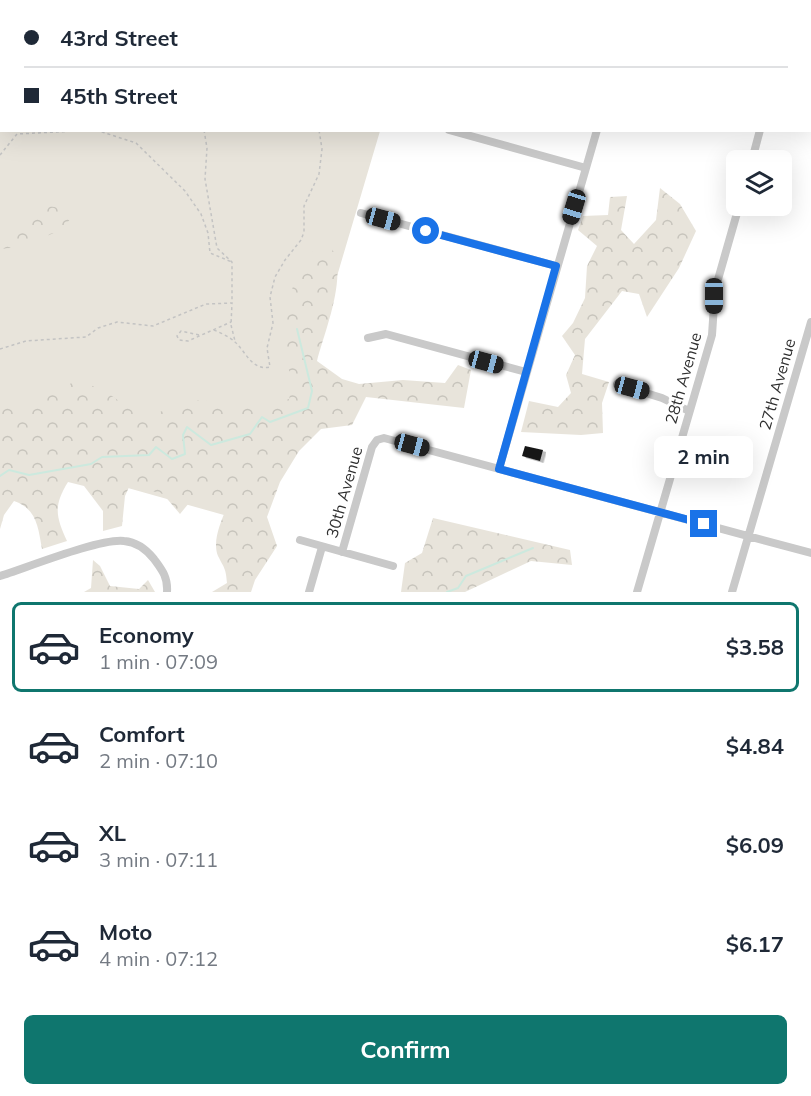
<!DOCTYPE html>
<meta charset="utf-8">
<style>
:root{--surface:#fff;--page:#f6f6f7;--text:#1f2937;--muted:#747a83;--line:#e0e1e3;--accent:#0f766e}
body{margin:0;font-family:Mulish,sans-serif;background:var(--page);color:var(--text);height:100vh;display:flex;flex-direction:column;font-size:22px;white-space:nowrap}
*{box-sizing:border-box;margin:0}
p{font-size:20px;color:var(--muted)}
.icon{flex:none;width:33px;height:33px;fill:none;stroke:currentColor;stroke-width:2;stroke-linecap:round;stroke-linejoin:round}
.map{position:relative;height:592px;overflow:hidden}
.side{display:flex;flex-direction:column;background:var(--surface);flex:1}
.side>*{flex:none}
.banner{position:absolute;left:0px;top:0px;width:812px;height:132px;box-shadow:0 6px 24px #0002;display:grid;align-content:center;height:132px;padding:0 24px;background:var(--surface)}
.tools{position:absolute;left:726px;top:150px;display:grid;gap:12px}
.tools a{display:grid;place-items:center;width:66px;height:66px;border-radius:9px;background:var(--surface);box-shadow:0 6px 24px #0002;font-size:30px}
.end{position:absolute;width:27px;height:27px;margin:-14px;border:8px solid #1a73e8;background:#fff;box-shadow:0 0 0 3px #fff}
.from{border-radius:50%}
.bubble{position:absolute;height:42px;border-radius:9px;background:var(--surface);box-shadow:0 6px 24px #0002;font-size:20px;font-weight:700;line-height:42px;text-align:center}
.car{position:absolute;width:18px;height:36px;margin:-18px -9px;border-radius:8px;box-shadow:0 0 4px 2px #0007;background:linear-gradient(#222 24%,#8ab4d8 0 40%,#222 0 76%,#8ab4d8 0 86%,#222 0)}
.banner b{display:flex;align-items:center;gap:21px;height:57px;font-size:22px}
.banner b+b{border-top:2px solid var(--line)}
.banner i{width:15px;height:15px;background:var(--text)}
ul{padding:10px 0 0;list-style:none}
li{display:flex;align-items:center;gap:18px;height:90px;margin:0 12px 9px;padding:0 12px;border:3px solid transparent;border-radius:9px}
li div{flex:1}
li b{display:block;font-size:22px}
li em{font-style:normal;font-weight:700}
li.active{border-color:var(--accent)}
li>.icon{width:54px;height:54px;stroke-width:1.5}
.primary-button{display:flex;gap:12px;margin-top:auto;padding:12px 24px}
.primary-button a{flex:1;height:69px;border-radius:9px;background:var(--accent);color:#fff;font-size:24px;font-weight:700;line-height:69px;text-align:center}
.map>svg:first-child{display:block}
</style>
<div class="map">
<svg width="811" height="592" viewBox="0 0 811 592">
<defs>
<pattern id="forest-crowns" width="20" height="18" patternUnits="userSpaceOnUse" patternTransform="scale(1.5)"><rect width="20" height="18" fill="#e8e4db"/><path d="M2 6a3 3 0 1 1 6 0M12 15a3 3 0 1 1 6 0" fill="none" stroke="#c7c4bc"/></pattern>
<filter id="shadow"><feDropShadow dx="3.5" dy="2" stdDeviation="0" flood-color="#0004"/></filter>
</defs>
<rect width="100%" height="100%" fill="#fff"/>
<path fill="#e8e4db" d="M0 0H419L2 2V130L380 131 263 526 0 452Z"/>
<path fill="url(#forest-crowns)" d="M660 188 680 204 696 231 679 268 647 317 639 294 622 291 585 339 582 374 609 382 602 403 603 433 581 435 521 432 529 401 558 407 571 393 566 375 575 355 562 336 573 323 585 298 587 266 597 246 578 230 583 216 608 215 610 197 627 196 621 230 634 244 656 220Z
M37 204 77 211 61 230 20 247 0 249V238L21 223Z
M332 249C348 276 324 333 317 361L342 379 359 384 403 380 445 383 458 365 471 370 464 408 366 397 352 425 321 429 299 451 280 482 267 517 277 546 255 580 251 592H212L227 583C226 568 224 568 218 556 212 541 221 522 226 509L198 492 180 514 163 494 130 485 125 496 122 526 103 531V511L84 486 68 482C53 506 56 517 67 541L42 549C38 527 37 509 14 501L4 515 0 529V409L31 405 79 379 112 396 143 418 193 400 268 405 289 399C295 379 285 364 285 344 284 311 291 278 312 252Z
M433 518 570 550 572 565 531 561 465 592H401L405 563 422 553Z
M93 560 100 566 110 586 139 589 148 580 155 592H84L91 588Z"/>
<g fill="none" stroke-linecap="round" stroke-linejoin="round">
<path stroke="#cce9de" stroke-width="2" d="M0 73 2 72
M0 476 9 470 29 475 91 464 102 457 149 455 156 447 172 459 185 454 183 435 187 427 211 445 250 434 262 417 270 422 308 408 312 391 297 329
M447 592 458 588 466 576 533 548"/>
</g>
<path fill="#161616" filter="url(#shadow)" d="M525 446 543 450 540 461 522 456Z"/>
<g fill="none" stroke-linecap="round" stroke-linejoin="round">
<path stroke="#c3c3c3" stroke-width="1.5" stroke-dasharray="3 3" stroke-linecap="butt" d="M179 0 182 2
M293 0 294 2
M186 2V0
M412 2V0
M96 130 136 143 185 191 201 214 208 233 210 253 232 262
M204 130 207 148 205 179 217 248 232 262V303
M0 155 17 134 94 130
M214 330C221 333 230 337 235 342 246 352 252 371 270 367L267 348 273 323 270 297 275 277 285 260 301 240 304 232V206L319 174 322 149 319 130
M199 335 181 331 177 336 179 340 188 341 231 322
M0 349 26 341 86 337 98 328 117 322 153 326 206 304 232 303 231 325 235 341"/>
<path stroke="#c9c9c9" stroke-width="8" d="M425 2 426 0
M634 2 635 0
M798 2V0
M449 130 586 168
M752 160 760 130
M361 213 556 266
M368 338 386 334 526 372
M617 384 662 398 689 411
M499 469 597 130
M300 540 393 566
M342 552 372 447 377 440 384 438 811 553
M0 576C26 568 100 538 124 541 137 542 146 549 154 559 162 570 168 577 167 592
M309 592 322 547
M637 592 712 335 715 290 739 206
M732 592 811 322"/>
</g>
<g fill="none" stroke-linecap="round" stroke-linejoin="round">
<path stroke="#1a73e8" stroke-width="8" d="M426 231 556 266 499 469 704 524"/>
</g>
<g text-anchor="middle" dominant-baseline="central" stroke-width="6" stroke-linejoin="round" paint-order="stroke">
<g font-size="16" fill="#2f2f2f" stroke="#fff">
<text transform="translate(683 378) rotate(-74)">28th Avenue</text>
<text transform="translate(777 384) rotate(-74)">27th Avenue</text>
<text transform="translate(344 492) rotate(-74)">30th Avenue</text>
</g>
</g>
</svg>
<div class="tools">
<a><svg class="icon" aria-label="layers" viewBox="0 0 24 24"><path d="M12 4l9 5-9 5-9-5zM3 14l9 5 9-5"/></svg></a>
</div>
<i class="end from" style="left:426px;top:231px"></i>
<i class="end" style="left:704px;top:524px"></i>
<div class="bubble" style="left:654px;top:436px;width:99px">2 min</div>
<i class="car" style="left:574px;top:207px;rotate:197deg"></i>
<i class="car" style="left:383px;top:219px;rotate:105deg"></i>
<i class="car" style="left:714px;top:296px;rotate:180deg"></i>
<i class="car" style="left:486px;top:362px;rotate:105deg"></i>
<i class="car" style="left:632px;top:388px;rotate:105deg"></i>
<i class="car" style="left:412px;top:445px;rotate:105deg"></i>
<div class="banner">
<b><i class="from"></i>43rd Street</b>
<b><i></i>45th Street</b>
</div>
</div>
<section class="side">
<ul>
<li class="active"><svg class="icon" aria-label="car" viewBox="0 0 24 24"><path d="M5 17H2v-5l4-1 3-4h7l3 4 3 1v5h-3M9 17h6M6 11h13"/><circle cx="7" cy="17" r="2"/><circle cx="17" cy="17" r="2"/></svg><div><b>Economy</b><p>1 min · 07:09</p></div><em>$3.58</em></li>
<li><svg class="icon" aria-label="car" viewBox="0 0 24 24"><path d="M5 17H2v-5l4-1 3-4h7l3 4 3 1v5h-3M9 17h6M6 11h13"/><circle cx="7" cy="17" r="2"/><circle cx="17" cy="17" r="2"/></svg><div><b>Comfort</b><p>2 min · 07:10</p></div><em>$4.84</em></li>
<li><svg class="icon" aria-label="car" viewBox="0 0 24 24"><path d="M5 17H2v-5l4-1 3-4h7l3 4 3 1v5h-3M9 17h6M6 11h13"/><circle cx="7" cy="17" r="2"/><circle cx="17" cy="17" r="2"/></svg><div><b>XL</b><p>3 min · 07:11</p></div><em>$6.09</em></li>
<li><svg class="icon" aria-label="car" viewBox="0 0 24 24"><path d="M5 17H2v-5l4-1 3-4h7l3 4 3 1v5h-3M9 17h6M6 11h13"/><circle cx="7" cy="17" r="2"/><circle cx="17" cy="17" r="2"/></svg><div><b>Moto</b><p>4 min · 07:12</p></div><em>$6.17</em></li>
</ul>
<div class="primary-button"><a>Confirm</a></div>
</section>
